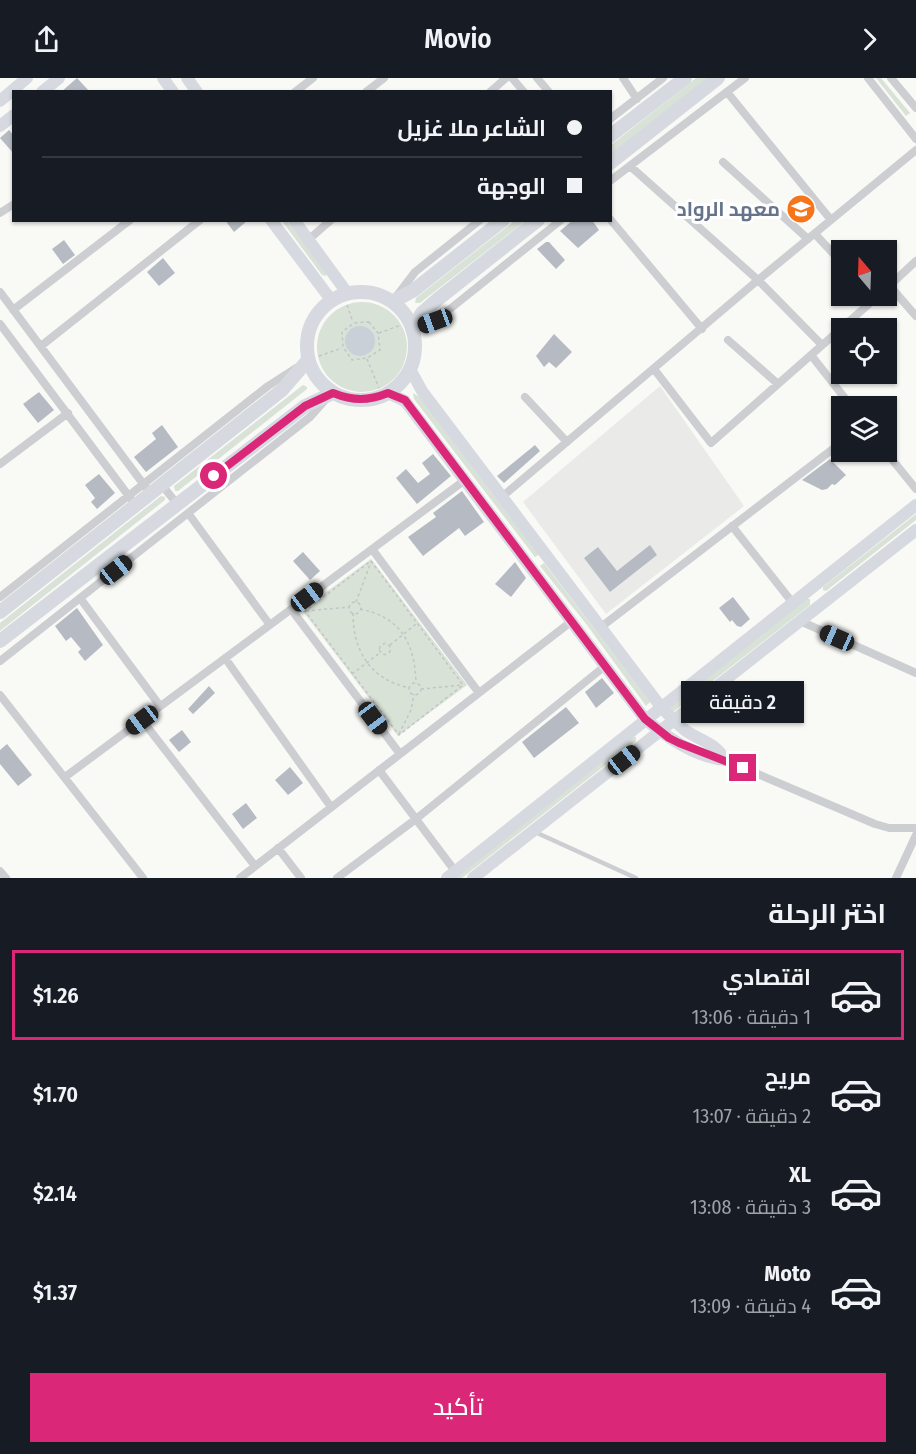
<!DOCTYPE html>
<html lang="ar">
<meta charset="utf-8">
<style>
:root{--surface:#171b24;--page:#20242c;--text:#f1f3f6;--muted:#9ea1a6;--line:#363941;--accent:#db2777}
body{margin:0;font-family:"Fira Sans Condensed",Cairo,sans-serif;background:var(--page);color:var(--text);direction:rtl;height:100vh;display:flex;flex-direction:column;font-size:22px;white-space:nowrap}
*{box-sizing:border-box;margin:0}
p{font-size:20px;color:var(--muted)}
.icon{flex:none;width:33px;height:33px;fill:none;stroke:currentColor;stroke-width:2;stroke-linecap:round;stroke-linejoin:round}
.map{position:relative;height:800px;overflow:hidden;direction:ltr}
.sheet{display:flex;flex-direction:column;background:var(--surface);flex:1}
.sheet>*{flex:none}
.top-card{position:absolute;left:12px;top:12px;width:600px;height:132px;border-radius:0px;box-shadow:0 2px 4px #0004;direction:rtl;display:grid;align-content:center;height:132px;padding:0 30px;background:var(--surface)}
.needle{width:39px;rotate:341deg}
.tools{position:absolute;left:831px;top:162px;display:grid;gap:12px}
.tools a{display:grid;place-items:center;width:66px;height:66px;border-radius:0px;background:var(--surface);box-shadow:0 2px 4px #0004;font-size:30px}
.end{position:absolute;width:27px;height:27px;margin:-14px;border:8px solid #db2777;background:#fff;box-shadow:0 0 0 3px #fff}
.from{border-radius:50%}
.bubble{position:absolute;height:42px;border-radius:0px;background:var(--surface);box-shadow:0 2px 4px #0004;font-size:20px;font-weight:600;line-height:42px;text-align:center;direction:rtl}
.car{position:absolute;width:18px;height:36px;margin:-18px -9px;border-radius:8px;box-shadow:0 0 4px 2px #0007;background:linear-gradient(#222 24%,#8ab4d8 0 40%,#222 0 76%,#8ab4d8 0 86%,#222 0)}
.top-card b{display:flex;align-items:center;gap:21px;height:57px;font-size:22px}
.top-card b+b{border-top:2px solid var(--line)}
.top-card i{width:15px;height:15px;background:var(--text)}
ul{padding:0;list-style:none}
li{display:flex;align-items:center;gap:18px;height:90px;margin:0 12px 9px;padding:0 18px;border:3px solid transparent;border-radius:0px}
li div{flex:1}
li b{display:block;font-size:22px}
li em{font-style:normal;font-weight:600}
li.selected{border-color:var(--accent)}
li>.icon{width:54px;height:54px;stroke-width:1.5}
h2{padding:0 30px;font-size:27px;line-height:72px}
.action{display:flex;gap:12px;margin-top:auto;padding:12px 30px}
.action a{flex:1;height:69px;border-radius:0px;background:var(--accent);color:#fff;font-size:24px;font-weight:600;line-height:69px;text-align:center}
header{display:flex;justify-content:space-between;align-items:center;height:78px;padding:0 30px;background:var(--surface);font-size:27px;font-weight:600}
.map>svg:first-child{display:block}
</style>
<header><svg class="icon" aria-label="forward" viewBox="0 0 24 24"><path d="M9 5l7 7-7 7"/></svg>Movio<svg class="icon" aria-label="share" viewBox="0 0 24 24"><path d="M12 15V3M7 8l5-5 5 5M5 13v7h14v-7"/></svg></header>
<div class="map">
<svg width="916" height="800" viewBox="0 0 916 800">
<rect width="100%" height="100%" fill="#f9f9f6"/>
<path fill="#eaeae9" d="M660 308 744 428 606 536 523 424Z"/>
<path fill="#d9e2d7" d="M696 0H708L611 76V67Z
M876 0H881L910 35 906 38Z
M282 143H287L326 193V198L322 197Z
M514 143H525L420 225H415L416 220Z
M317 269a45 45 0 1 1 90 0a45 45 0 1 1-90 0Z
M303 307 307 309V311L178 413H175L174 408Z
M413 315 420 319 494 418 540 476 535 479 414 321Z
M161 418 165 419V422L0 553V545Z
M916 436V442L826 513 823 512V509Z
M371 481 467 607 398 658 302 532Z
M544 485 650 624 646 628 587 547 540 488Z
M805 521H810V527L673 634 669 629Z
M633 659H636V663L462 800H454Z"/>
<path fill="#c9d0d7" d="M345 263a15 15 0 1 1 30 0a15 15 0 1 1-30 0Z"/>
<path fill="#b6bbc3" d="M77 0 90 14H61Z
M9 52 14 58V76L0 60Z
M225 142H248L234 154Z
M573 142H592L599 152 578 170 560 153Z
M64 162 75 177 63 186 52 171Z
M546 164H549L565 182 556 191 537 171Z
M163 180 175 195 159 208 147 194Z
M554 256 572 274 556 290 549 284 544 289 536 278Z
M39 314 54 332 38 345 23 326Z
M162 347 178 369 146 394 134 379 156 361 152 355Z
M535 367 540 373 504 405 497 398Z
M848 374H868L856 384Z
M433 376 451 398 417 426 396 400 406 391 418 405 430 396 422 385Z
M830 381 846 397 835 407 832 406 827 411 822 412 802 402Z
M99 396 115 415 97 431 91 424 95 420 85 407Z
M462 413 484 444 465 458 459 450 423 478 408 459 436 439 433 435Z
M650 467 657 477 610 514 584 480 598 469 617 493Z
M303 474 320 493 310 502 293 483Z
M515 484 526 500 511 519 495 506Z
M733 519 750 541 741 549 737 548 732 542 730 544 719 530Z
M77 530 103 567 85 583 78 574 81 571 71 559 66 563 55 548Z
M602 600 614 615 596 630 585 614Z
M209 608 215 615 193 636 188 631Z
M566 629 579 645 534 680 522 664Z
M182 652 191 664 179 674 169 662Z
M7 666 32 697 18 708 0 686V672Z
M290 689 303 705 288 717 275 702Z
M246 725 257 740 243 751 232 736Z"/>
<g fill="none" stroke-linecap="round" stroke-linejoin="round">
<path stroke="#c2c4c7" stroke-width="1.5" stroke-dasharray="3 3" stroke-linecap="butt" d="M347 227 353 244
M369 244 378 255 380 272 367 280 352 282 343 269 342 254 354 245Z
M379 255 401 247
M319 278 342 270
M367 281 379 310
M371 483 463 607 399 657 305 533Z
M356 524 371 484
M349 530a6 6 0 1 1 12 0a6 6 0 1 1-12 0Z
M360 531C401 539 415 566 416 605
M306 533 349 529
M353 535C353 574 371 602 410 610
M379.5 571a5.5 5.5 0 1 1 11 0a5.5 5.5 0 1 1-11 0Z
M390 567 416 546
M352 596 381 574
M409 611a6 6 0 1 1 12 0a6 6 0 1 1-12 0Z
M421 611 463 607
M399 656 411 632 414 616"/>
<path stroke="#ccced2" stroke-width="4.5" d="M535 754 636 800"/>
<path stroke="#ccced2" stroke-width="8" d="M512 0 524 14
M537 0 549 14
M623 0 637 21
M868 0 916 61
M891 0 916 30
M295 14 313 0
M366 14 384 0
M490 14 506 0
M727 14 831 142
M610 41 663 0
M723 84 808 161
M630 88 758 202 822 267
M610 103 745 0
M0 135 14 126
M610 141 702 251
M815 156 842 185
M308 162 331 142
M889 207 916 238
M887 210 916 183
M0 214 147 411
M396 219 415 194 480 142
M13 232 130 142
M0 246 131 421
M412 251 435 243 561 142
M728 262 778 306
M41 268 200 142
M811 277 851 328
M654 291 711 365 878 218
M525 319 567 364
M886 374 916 411
M0 386 68 335
M162 407 177 426
M503 418 758 202 916 72
M188 435 270 547
M732 448 792 524
M372 471 479 615
M0 519 268 308 296 290
M80 520 160 628
M291 531 400 676
M800 543 916 595
M601 549 842 364
M225 580 331 729
M0 583 310 339 326 321
M0 617 143 800
M142 642 255 788
M725 682 875 746 889 750H916
M379 692 455 793
M65 699 465 402
M278 770 301 800
M0 793 6 800
M240 800 572 543
M337 800 416 741 605 588
M896 800 916 757"/>
<path stroke="#d6dae0" stroke-width="12" d="M163 0 173 14
M187 0 197 14
M42 14 59 0
M0 23 27 0
M0 48 14 37
M271 142 332 223
M294 142 348 216
M410 291 422 313 661 629C669 637 677 646 686 653 700 662 717 666 725 682
M388 315 405 323 645 641C668 660 695 679 725 682
M447 800 916 427
M473 800 916 452"/>
<path stroke="#d6dae0" stroke-width="14" d="M610 58 685 0
M610 85 718 0
M307 268a54 54 0 1 1 108 0a54 54 0 1 1-108 0Z
M392 224 414 212 503 142
M412 251 422 235 438 221 538 142
M0 534 282 312 308 282
M0 563 305 328 333 315"/>
</g>
<g fill="none" stroke-linecap="round" stroke-linejoin="round">
<path stroke="#db2777" stroke-width="8" d="M214 398 305 328 333 315C353 323 368 323 388 315L405 322 645 641 669 660 679 665 743 690"/>
</g>
<defs>
<g id="school-disc" transform="scale(1.5)"><circle r="9.5" fill="#f6741a" stroke="#fff"/><path d="M0-5L7-2L0 1L-7-2ZM-4 1L0 2.5L4 1V4Q0 6-4 4Z" fill="#fff"/></g>
</defs>
<g fill-rule="evenodd">
<use href="#school-disc" x="801" y="131"/>
</g>
<g text-anchor="middle" dominant-baseline="central" stroke-width="6" stroke-linejoin="round" paint-order="stroke">
<g font-size="20" font-weight="bold" fill="#65738b" stroke="#fff" text-anchor="end">
<text x="780" y="131">معهد الرواد</text>
</g>
</g>
</svg>
<div class="tools">
<a><svg class="needle" viewBox="-14 -14 28 28"><path d="M0-13l5 13h-10z" fill="#e53935"/><path d="M0 13l5-13h-10z" fill="#9ea1a6"/></svg></a>
<a><svg class="icon" aria-label="locate" viewBox="0 0 24 24"><circle cx="12" cy="12" r="6"/><path d="M12 2v4M12 18v4M2 12h4M18 12h4"/></svg></a>
<a><svg class="icon" aria-label="layers" viewBox="0 0 24 24"><path d="M12 4l9 5-9 5-9-5zM3 14l9 5 9-5"/></svg></a>
</div>
<i class="end from" style="left:214px;top:398px"></i>
<i class="end" style="left:743px;top:690px"></i>
<div class="bubble" style="left:681px;top:603px;width:123px">2 دقيقة</div>
<i class="car" style="left:435px;top:243px;rotate:250deg"></i>
<i class="car" style="left:116px;top:492px;rotate:52deg"></i>
<i class="car" style="left:307px;top:519px;rotate:53deg"></i>
<i class="car" style="left:837px;top:560px;rotate:294deg"></i>
<i class="car" style="left:373px;top:640px;rotate:143deg"></i>
<i class="car" style="left:142px;top:642px;rotate:233deg"></i>
<i class="car" style="left:624px;top:682px;rotate:52deg"></i>
<div class="top-card">
<b><i class="from"></i>الشاعر ملا غزيل</b>
<b><i></i>الوجهة</b>
</div>
</div>
<section class="sheet">
<h2>اختر الرحلة</h2>
<ul>
<li class="selected"><svg class="icon" aria-label="car" viewBox="0 0 24 24"><path d="M5 17H2v-5l4-1 3-4h7l3 4 3 1v5h-3M9 17h6M6 11h13"/><circle cx="7" cy="17" r="2"/><circle cx="17" cy="17" r="2"/></svg><div><b>اقتصادي</b><p>1 دقيقة · 13:06</p></div><em>$1.26</em></li>
<li><svg class="icon" aria-label="car" viewBox="0 0 24 24"><path d="M5 17H2v-5l4-1 3-4h7l3 4 3 1v5h-3M9 17h6M6 11h13"/><circle cx="7" cy="17" r="2"/><circle cx="17" cy="17" r="2"/></svg><div><b>مريح</b><p>2 دقيقة · 13:07</p></div><em>$1.70</em></li>
<li><svg class="icon" aria-label="car" viewBox="0 0 24 24"><path d="M5 17H2v-5l4-1 3-4h7l3 4 3 1v5h-3M9 17h6M6 11h13"/><circle cx="7" cy="17" r="2"/><circle cx="17" cy="17" r="2"/></svg><div><b>XL</b><p>3 دقيقة · 13:08</p></div><em>$2.14</em></li>
<li><svg class="icon" aria-label="car" viewBox="0 0 24 24"><path d="M5 17H2v-5l4-1 3-4h7l3 4 3 1v5h-3M9 17h6M6 11h13"/><circle cx="7" cy="17" r="2"/><circle cx="17" cy="17" r="2"/></svg><div><b>Moto</b><p>4 دقيقة · 13:09</p></div><em>$1.37</em></li>
</ul>
<div class="action"><a>تأكيد</a></div>
</section>
